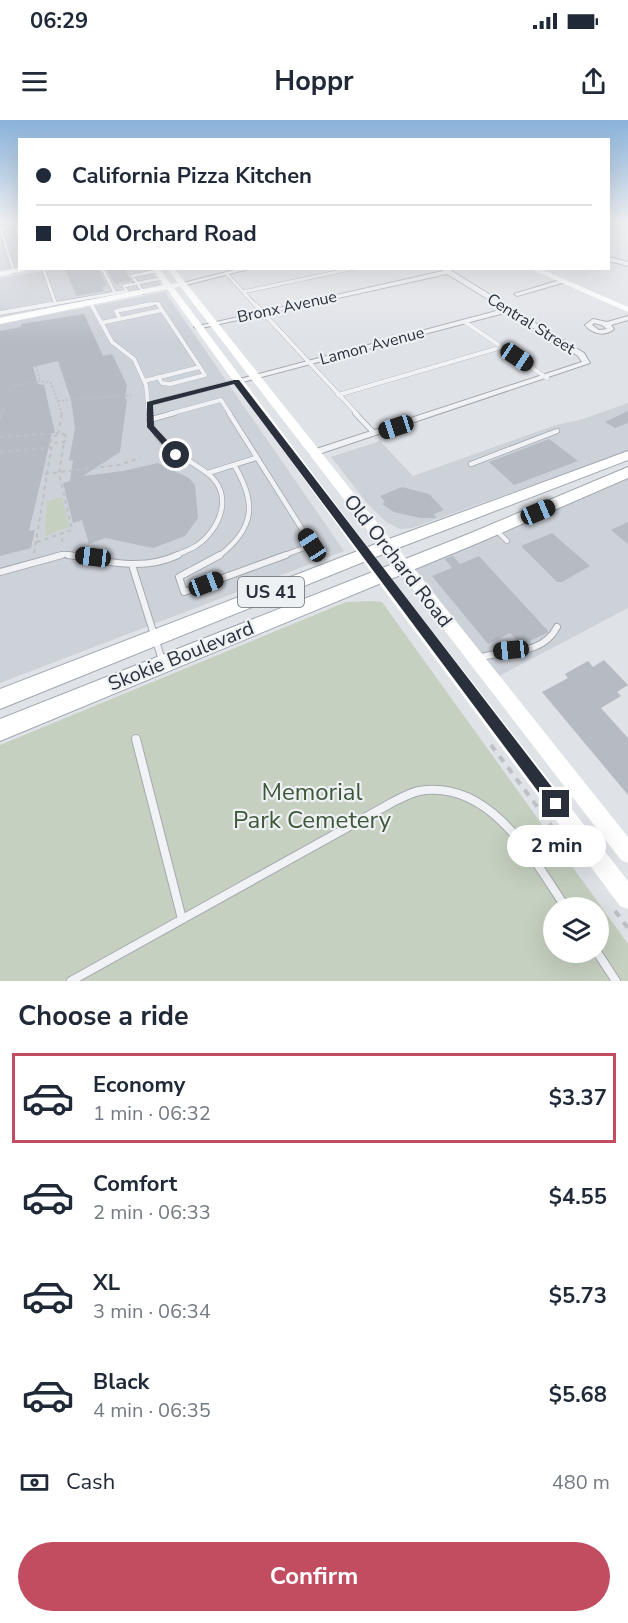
<!DOCTYPE html>
<meta charset="utf-8">
<style>
:root{--surface:#fff;--page:#f6f6f7;--text:#1f2937;--muted:#747a83;--line:#e0e1e3;--accent:#c24d61}
body{margin:0;font-family:"Nunito Sans",sans-serif;background:var(--page);color:var(--text);height:100vh;display:flex;flex-direction:column;font-size:22px;white-space:nowrap}
*{box-sizing:border-box;margin:0}
p{font-size:20px;color:var(--muted)}
.icon{flex:none;width:33px;height:33px;fill:none;stroke:currentColor;stroke-width:2;stroke-linecap:round;stroke-linejoin:round}
.map{position:relative;height:861px;overflow:hidden}
.sheet{display:flex;flex-direction:column;background:var(--surface);flex:1}
.sheet>*{flex:none}
.hud{position:absolute;left:18px;top:18px;width:592px;height:132px;border-radius:0px;box-shadow:0 6px 24px #0002;display:grid;align-content:center;height:132px;padding:0 18px;background:var(--surface)}
.fabs{position:absolute;left:543px;top:777px;display:grid;gap:12px}
.fabs a{display:grid;place-items:center;width:66px;height:66px;border-radius:50%;background:var(--surface);box-shadow:0 6px 24px #0002;font-size:30px}
.end{position:absolute;width:27px;height:27px;margin:-14px;border:8px solid #29303c;background:#fff;box-shadow:0 0 0 3px #fff}
.from{border-radius:50%}
.bubble{position:absolute;height:42px;border-radius:21px;background:var(--surface);box-shadow:0 6px 24px #0002;font-size:20px;font-weight:700;line-height:42px;text-align:center}
.car{position:absolute;width:18px;height:36px;margin:-18px -9px;border-radius:8px;box-shadow:0 0 4px 2px #0007;background:linear-gradient(#222 24%,#8ab4d8 0 40%,#222 0 76%,#8ab4d8 0 86%,#222 0)}
.hud b{display:flex;align-items:center;gap:21px;height:57px;font-size:22px}
.hud b+b{border-top:2px solid var(--line)}
.hud i{width:15px;height:15px;background:var(--text)}
ul{padding:0;list-style:none}
li{display:flex;align-items:center;gap:18px;height:90px;margin:0 12px 9px;padding:0 6px;border:3px solid transparent;border-radius:0px}
li div{flex:1}
li b{display:block;font-size:22px}
li em{font-style:normal;font-weight:700}
li.on{border-color:var(--accent)}
li>.icon{width:54px;height:54px;stroke-width:1.5}
h2{padding:0 18px;font-size:27px;line-height:72px}
.pay{display:flex;align-items:center;gap:15px;height:66px;padding:0 18px;font-size:22px}
.pay p{margin-inline-start:auto}
.primary-button{display:flex;gap:12px;margin-top:auto;padding:12px 18px}
.primary-button a{flex:1;height:69px;border-radius:36px;background:var(--accent);color:#fff;font-size:24px;font-weight:700;line-height:69px;text-align:center}
.status{display:flex;justify-content:space-between;align-items:center;height:42px;padding:0 30px;background:var(--surface);direction:ltr}
.status svg{height:16px;fill:currentColor}
header{display:flex;justify-content:space-between;align-items:center;height:78px;padding:0 18px;background:var(--surface);font-size:27px;font-weight:700}
.map>svg:first-child{display:block}
</style>
<div class="status"><b>06:29</b><svg viewBox="0 0 49 12"><path d="M0 12V9h3v3zM5 12V6h3v6zM10 12V3h3v9zM15 12V0h3v12zM26 1h20v11H26zM47 4h2v5h-2z"/></svg></div>
<header><svg class="icon" aria-label="menu" viewBox="0 0 24 24"><path d="M4 6h16M4 12h16M4 18h16"/></svg>Hoppr<svg class="icon" aria-label="share" viewBox="0 0 24 24"><path d="M12 15V3M7 8l5-5 5 5M5 13v7h14v-7"/></svg></header>
<div class="map">
<svg width="628" height="861" viewBox="0 0 628 861">
<rect width="100%" height="100%" fill="#dfe2e7"/>
<path fill="#cdd1d8" d="M0 102H19V147L0 151Z
M56 149H149L162 166 0 197V158Z
M165 172 344 431 0 563V204Z
M628 283V331L412 408 400 409 386 402 367 383 331 337 380 321 413 356 556 305 583 299Z
M628 358V488L499 556 415 449Z"/>
<path fill="#c5d0c0" fill-rule="evenodd" d="M62 377 69 407 45 416 47 381Z
M372 481 382 482 628 824V861H0V625L346 482ZM554 788H598V832H554Z"/>
<path fill="#b6bbc3" d="M64 148H98L107 166 102 167 104 171 77 176Z
M106 148H124L131 161 115 164Z
M84 194 103 236 112 234 127 265 125 278 127 280 120 332 83 356 123 351 158 343 189 358 195 365 198 398 185 416 153 428 105 418 89 424 82 400 73 403 63 363 70 361 73 340 69 341 75 308 71 280 58 241 33 247 38 264 44 265 55 313H52L29 411 35 410 31 428 0 436V211L21 207V204Z
M628 291V303L615 308 605 302Z
M549 319 578 341 514 365 489 342Z
M402 367 429 374 444 390 434 394 436 398H420L394 392 382 384 385 382 380 376Z
M628 402V424L611 410Z
M552 413 590 446 562 462H557L521 426Z
M453 436 460 444 479 436 548 511 547 513 521 525 510 513 488 524 432 456 452 448 445 439Z
M604 540 628 565 617 572 621 576 601 588 628 618V675L542 572 568 558 565 554 588 541 593 547Z"/>
<g fill="none" stroke-linecap="round" stroke-linejoin="round">
<g stroke="#a5a9b0" stroke-width="4">
<path id="lane-far4" d="M0 107 14 152
M15 107 20 119
M1 109 20 106
M43 148 55 182
M102 148 115 173
M128 148H135
M226 153 256 186
M243 172 355 148
M128 173 124 166 163 158
M144 173 132 156 157 151
M42 186 127 171
M143 186 157 183 159 186"/>
</g>
<g stroke="#a5a9b0" stroke-width="4.5">
<path id="lane-far3" d="M91 184 112 222 134 239 146 265 149 294
M158 184 205 255 170 264 162 263 158 257
M255 184 357 294
M0 193 51 184
M120 199 116 191 151 184
M465 202 547 258
M101 203 162 190
M144 261 200 247
M338 275 502 227
M149 284 236 261
M169 294 221 280 230 294"/>
</g>
<g stroke="#a5a9b0" stroke-width="6">
<path id="lane-far2" d="M149 293C152 327 184 335 207 353 235 374 220 410 196 426 189 430 181 433 174 436
M229 293 312 425 282 436
M355 293 374 313
M149 300 174 293
M471 344 557 311
M208 353 256 338
M495 409 507 421
M56 436 64 434 77 436
M219 436C255 408 257 383 234 345"/>
</g>
<g stroke="#a5a9b0" stroke-width="8">
<path id="lane-far1" d="M68 435C107 441 141 452 178 435
M220 435 179 457 184 472 286 435
M132 445 162 540
M0 452 62 435
M477 538C505 529 542 537 557 507"/>
</g>
<g stroke="#a5a9b0" stroke-width="10">
<path id="lane" d="M136 619 182 799
M597 832 616 861
M71 861 393 682C401 678 410 673 419 671 490 659 533 738 566 788"/>
</g>
<g stroke="#a5a9b0" stroke-width="2">
<path id="street" d="M628 103V105L609 109V107Z
M609 137 628 142V146L609 141Z
M242 148H253L182 166 179 164Z
M440 148H447L584 233 590 243 313 336 309 333 310 331 582 242 578 236 508 192 239 263 232 261 504 189 447 154 197 209 194 207 443 151Z
M560 160 563 162 562 163 517 176 514 174Z
M628 196V200L611 205 614 209C605 217 592 214 585 205L593 199 607 202ZM594 203 602 205 607 209 599 210 592 205Z"/>
</g>
<g stroke="#9fa7b1" stroke-width="2">
<path id="primary" d="M628 331V340L393 430 0 589V569L381 422Z
M628 347V358L478 423 0 621V599L466 415Z"/>
</g>
<path stroke="#bdc0c5" stroke-width="1.5" stroke-dasharray="2 2" stroke-linecap="butt" d="M36 246 40 261
M58 281 131 275
M2 294 11 267 40 261 51 263 62 294"/>
<path stroke="#bdc0c5" stroke-width="2" stroke-dasharray="4 4" stroke-linecap="butt" d="M0 299 2 293
M58 314 62 293
M64 314 67 318 64 322 50 323 53 316Z
M0 317 59 313
M0 332 51 327
M45 354 119 345 140 338
M37 422 72 410 59 353 64 322
M62 422 63 413
M34 433 52 324"/>
<path stroke="#bdc0c5" stroke-width="4" stroke-dasharray="7 7" stroke-linecap="butt" d="M491 625 554 709
M615 791 628 808"/>
<use href="#lane-far4" stroke="#f1f2f5" stroke-width="3"/>
<use href="#lane-far3" stroke="#f1f2f5" stroke-width="4"/>
<use href="#lane-far2" stroke="#f1f2f5" stroke-width="4.5"/>
<use href="#lane-far1" stroke="#f1f2f5" stroke-width="6"/>
<use href="#lane" stroke="#f1f2f5" stroke-width="8"/>
<use href="#street" fill="#f1f2f5" fill-rule="evenodd"/>
<path fill="#fff" fill-rule="evenodd" d="M20 148H38L0 156V152Z
M152 148H159L171 164 178 163 167 148H174L628 717V743L621 740 180 166 174 168 394 462 628 761V789L620 786 384 470 167 169 0 204V198L164 165Z
M528 148H538L628 187V192Z"/>
<use href="#primary" fill="#fff" fill-rule="evenodd"/>
</g>
<linearGradient id="sky" x2="0" y2="1"><stop stop-color="#89b2da"/><stop offset="0.46" stop-color="#f1f2f4"/><stop offset="1" stop-color="#f1f2f4" stop-opacity="0"/></linearGradient>
<rect width="628" height="222" fill="url(#sky)"/>
<path fill="#29303c" d="M234 260H239L561 679V689H551L234 264 153 285 154 306 179 333V337H173L147 307V282Z"/>
<g text-anchor="middle" dominant-baseline="central" stroke-width="4.5" stroke-linejoin="round" paint-order="stroke">
<g font-size="16" fill="#29303c" stroke="#eef1f4">
<text transform="translate(287 187) rotate(-12)">Bronx Avenue</text>
<text transform="translate(531 204) rotate(32)">Central Street</text>
<text transform="translate(372 226) rotate(-15)">Lamon Avenue</text>
</g>
<rect fill="#eef1f4" stroke="#646a73" stroke-width="1.5" x="238" y="457" width="66" height="30" rx="4.5"/>
<g font-size="18" font-weight="bold" fill="#29303c">
<text x="271" y="472">US 41</text>
</g>
<g font-size="20" fill="#29303c" stroke="#eef1f4">
<text transform="translate(398 441) rotate(52)">Old Orchard Road</text>
<text transform="translate(181 536) rotate(-22)">Skokie Boulevard</text>
</g>
<g font-size="24" fill="#3e5738" stroke="#eef1f4">
<text x="312" y="672">Memorial<tspan x="312" dy="28">Park Cemetery</tspan></text>
</g>
</g>
</svg>
<div class="fabs">
<a><svg class="icon" aria-label="layers" viewBox="0 0 24 24"><path d="M12 4l9 5-9 5-9-5zM3 14l9 5 9-5"/></svg></a>
</div>
<i class="end from" style="left:176px;top:335px"></i>
<i class="end" style="left:556px;top:684px"></i>
<div class="bubble" style="left:507px;top:705px;width:99px">2 min</div>
<i class="car" style="left:517px;top:237px;rotate:124deg"></i>
<i class="car" style="left:396px;top:307px;rotate:252deg"></i>
<i class="car" style="left:538px;top:392px;rotate:67deg"></i>
<i class="car" style="left:312px;top:425px;rotate:327deg"></i>
<i class="car" style="left:93px;top:437px;rotate:277deg"></i>
<i class="car" style="left:206px;top:464px;rotate:69deg"></i>
<i class="car" style="left:511px;top:530px;rotate:264deg"></i>
<div class="hud">
<b><i class="from"></i>California Pizza Kitchen</b>
<b><i></i>Old Orchard Road</b>
</div>
</div>
<section class="sheet">
<h2>Choose a ride</h2>
<ul>
<li class="on"><svg class="icon" aria-label="car" viewBox="0 0 24 24"><path d="M5 17H2v-5l4-1 3-4h7l3 4 3 1v5h-3M9 17h6M6 11h13"/><circle cx="7" cy="17" r="2"/><circle cx="17" cy="17" r="2"/></svg><div><b>Economy</b><p>1 min · 06:32</p></div><em>$3.37</em></li>
<li><svg class="icon" aria-label="car" viewBox="0 0 24 24"><path d="M5 17H2v-5l4-1 3-4h7l3 4 3 1v5h-3M9 17h6M6 11h13"/><circle cx="7" cy="17" r="2"/><circle cx="17" cy="17" r="2"/></svg><div><b>Comfort</b><p>2 min · 06:33</p></div><em>$4.55</em></li>
<li><svg class="icon" aria-label="car" viewBox="0 0 24 24"><path d="M5 17H2v-5l4-1 3-4h7l3 4 3 1v5h-3M9 17h6M6 11h13"/><circle cx="7" cy="17" r="2"/><circle cx="17" cy="17" r="2"/></svg><div><b>XL</b><p>3 min · 06:34</p></div><em>$5.73</em></li>
<li><svg class="icon" aria-label="car" viewBox="0 0 24 24"><path d="M5 17H2v-5l4-1 3-4h7l3 4 3 1v5h-3M9 17h6M6 11h13"/><circle cx="7" cy="17" r="2"/><circle cx="17" cy="17" r="2"/></svg><div><b>Black</b><p>4 min · 06:35</p></div><em>$5.68</em></li>
</ul>
<div class="pay"><svg class="icon" aria-label="cash" viewBox="0 0 24 24"><path d="M3 7h18v10H3z"/><circle cx="12" cy="12" r="2"/></svg>Cash<p>480 m</p></div>
<div class="primary-button"><a>Confirm</a></div>
</section>
